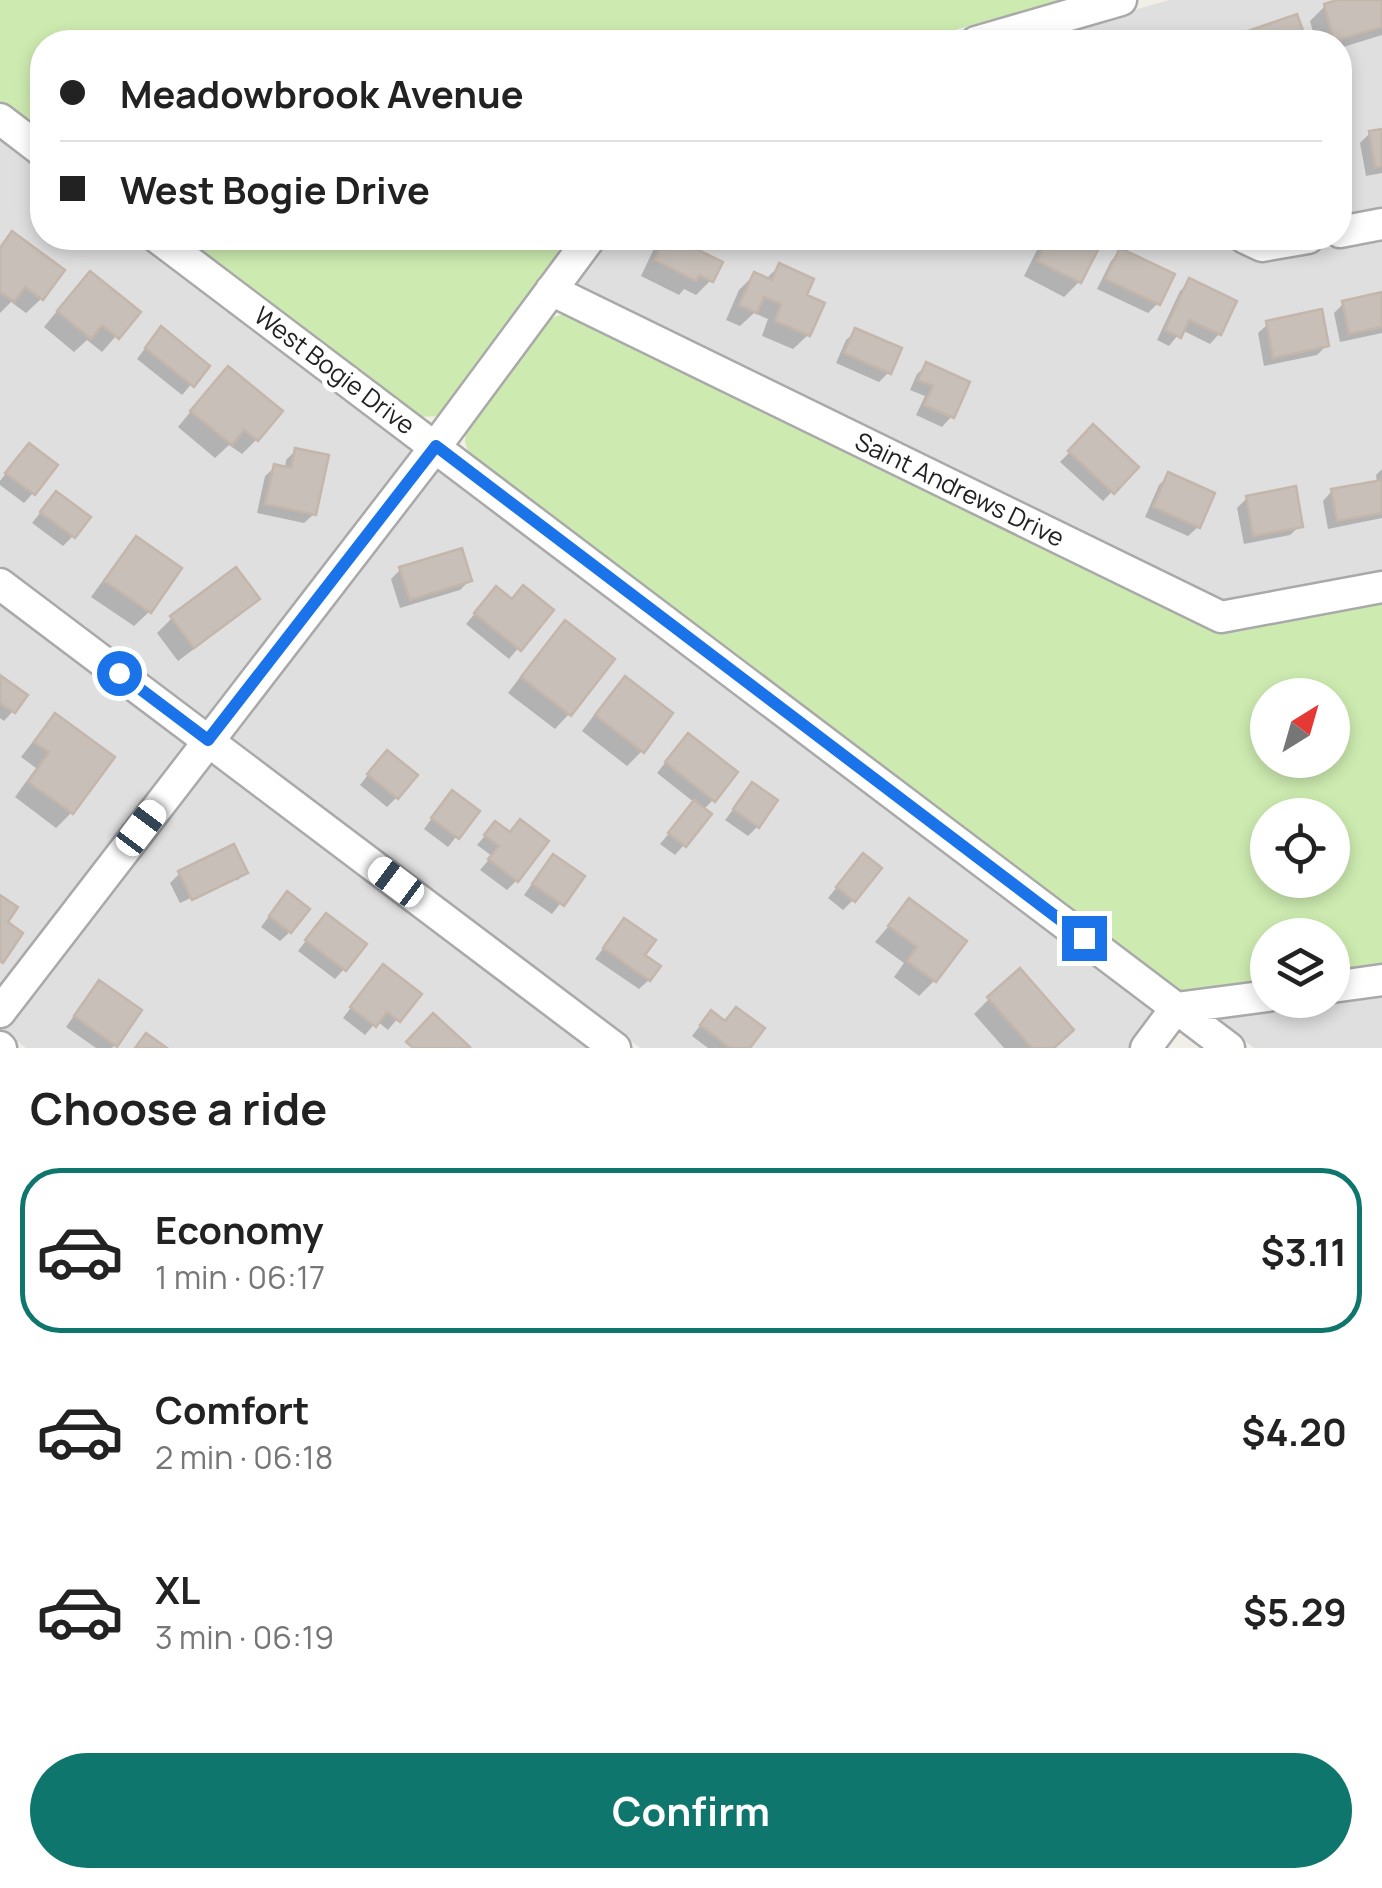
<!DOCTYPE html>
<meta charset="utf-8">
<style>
:root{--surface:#fff;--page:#f6f6f6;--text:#222;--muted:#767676;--line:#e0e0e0;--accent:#0f766e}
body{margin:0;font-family:Manrope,sans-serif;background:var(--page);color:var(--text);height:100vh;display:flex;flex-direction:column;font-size:38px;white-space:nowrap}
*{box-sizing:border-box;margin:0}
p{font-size:32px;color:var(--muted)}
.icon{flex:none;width:55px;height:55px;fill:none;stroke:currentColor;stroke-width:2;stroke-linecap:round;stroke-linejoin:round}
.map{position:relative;height:1048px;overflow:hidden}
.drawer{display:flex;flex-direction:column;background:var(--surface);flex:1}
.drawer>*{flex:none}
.hud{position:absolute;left:30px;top:30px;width:1322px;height:220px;border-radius:40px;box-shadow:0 5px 15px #0003;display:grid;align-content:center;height:220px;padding:0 30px;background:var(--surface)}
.needle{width:65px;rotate:37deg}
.buttons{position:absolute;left:1250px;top:678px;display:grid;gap:20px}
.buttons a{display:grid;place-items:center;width:100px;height:100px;border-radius:50%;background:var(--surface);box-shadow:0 5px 15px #0003;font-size:50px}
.end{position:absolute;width:45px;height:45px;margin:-22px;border:12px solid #1a73e8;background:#fff;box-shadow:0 0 0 5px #fff}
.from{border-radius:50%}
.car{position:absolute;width:30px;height:60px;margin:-30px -15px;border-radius:12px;box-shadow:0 0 8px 2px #0007;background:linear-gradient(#fff 24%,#345 0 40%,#fff 0 76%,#345 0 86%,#fff 0)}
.hud b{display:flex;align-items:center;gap:35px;height:95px;font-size:38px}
.hud b+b{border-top:2px solid var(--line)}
.hud i{width:25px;height:25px;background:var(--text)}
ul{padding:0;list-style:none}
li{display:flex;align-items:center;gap:30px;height:165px;margin:0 20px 15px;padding:0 10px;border:5px solid transparent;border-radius:40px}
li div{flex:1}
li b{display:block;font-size:38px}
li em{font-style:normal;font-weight:700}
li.current{border-color:var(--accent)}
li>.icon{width:90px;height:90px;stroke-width:1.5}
h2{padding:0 30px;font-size:45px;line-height:120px}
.cta{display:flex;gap:20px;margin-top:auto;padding:20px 30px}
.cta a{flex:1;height:115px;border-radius:60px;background:var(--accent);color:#fff;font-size:40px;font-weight:700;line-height:115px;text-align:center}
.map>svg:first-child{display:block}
</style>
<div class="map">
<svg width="1382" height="1048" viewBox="0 0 1382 1048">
<rect width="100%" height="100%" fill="#f2efe9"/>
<path fill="#e0dfdf" d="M1169 0H1382V210L1340 218V42H1024Z
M0 138 42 170V238H133L416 450 207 720 0 565Z
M606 238H1213L1255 259 1262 260 1382 238V573L1224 602 572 284Z
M437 466 1157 1012 1129 1048H640L228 736Z
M0 602 189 744 0 990Z
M210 760 591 1048H26L2 1030Z
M1382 994V1048H1254L1213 1017Z"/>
<path fill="#cdebb0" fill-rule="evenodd" d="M0 0H1061L912 42H42V136L0 105Z
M178 238H574L442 416 419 417Z
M574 314 1204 620 1382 601V966L1333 973 1332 935H1268L1267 982 1186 995 1164 984 470 456 465 442 467 426 549 319 560 315ZM1268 695H1332V760H1268ZM1268 815H1332V880H1268Z"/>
<path fill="#0003" d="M1345 0H1382V35L1340 48V42H1316L1310 21 1325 6Z
M1296 18 1304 42H1240L1250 33Z
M1382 131V173L1366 176 1360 143 1370 133Z
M12 235 61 271 41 299 26 313 11 302 0 313V247Z
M659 238H691L689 243 691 249 711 280 696 295 684 289 679 295 641 276Z
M1002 238H1034L1024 248Z
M1043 238H1101L1079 282 1064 297 1024 276Z
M1120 251 1158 303 1148 313 1097 289 1111 261Z
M779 266 804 297 808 335 793 349 762 336 768 319 754 313 740 326 726 320 739 290 754 275 765 280Z
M1190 281 1219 334 1210 344 1182 330 1169 346 1157 340 1180 291Z
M75 289 137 312 102 352 87 340 74 352 44 327Z
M1382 295V333L1340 342 1334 313 1344 303Z
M1268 324 1327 345 1317 355 1264 366 1258 333Z
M856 331 889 372 879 382 836 363 846 340Z
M152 339 207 366 182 395 137 359Z
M927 365 967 383 951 417 942 427 916 415 925 396 910 390 917 374Z
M213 384 256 440 242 454 229 445 215 458 178 427Z
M1093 428 1135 468 1103 501 1060 462Z
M296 450 314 514 304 523 257 513 265 476 275 467 285 469 286 460Z
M19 456 33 493 24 503 0 485V481Z
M1382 469V518L1328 529 1323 501 1332 491 1377 483 1376 475Z
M1169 475 1198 527 1188 536 1145 517 1159 485Z
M1247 498 1300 526 1290 535 1244 544 1237 508Z
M47 504 73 536 63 546 32 523Z
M136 539 179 569 149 612 134 626 91 597 122 554Z
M401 569 469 581 460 590 400 608 391 579Z
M257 599 242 613 178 661 157 633 172 618Z
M487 599 511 601 550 611 509 659 466 624Z
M565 624 569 714 555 729 508 693 550 638Z
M0 678 13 711 4 721 0 718Z
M625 680 670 714 642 751 627 766 582 731 610 694Z
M55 716 112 757 71 813 56 828 15 797 36 768 21 757 41 731Z
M679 745 713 800 703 810 684 845 675 855 660 844 695 803 657 773Z
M377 763 396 798 387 807 360 785Z
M752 785 758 826 748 836 725 820Z
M443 803 477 811 448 847 424 829Z
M495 824 516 881 507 890 480 870 492 856 477 845Z
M854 866 853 900 843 910 828 898Z
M544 867 581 877 552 914 524 895Z
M180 873H245L237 881V876L180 903 170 883Z
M909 902 963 941 934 981 919 996 894 977 904 963 875 942Z
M278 904 290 932 280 941 261 927Z
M624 921 642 956 649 980 639 989 595 959Z
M317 926 344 969 335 979 298 951Z
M374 977 418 994 388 1030 377 1021 365 1035 343 1018Z
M99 983 115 1045 112 1048H96L66 1027 90 993Z
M989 999 1070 1030 1052 1048H1004L974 1014Z
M702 1023 761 1029 746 1048H708L692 1036Z"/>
<path fill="#c7bfb8" stroke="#c4b6ab" stroke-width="2.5" d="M1337 0H1382V27L1334 41 1324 4Z
M1297 14 1307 42H1252L1248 31Z
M1382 129V166L1375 168 1369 131Z
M12 231 65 270 43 300 25 287 14 302 0 292V248Z
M665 238H694L692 241 696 244 694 248 723 262 713 282 699 275 696 281 655 260Z
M1048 238H1104L1081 283 1037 261Z
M1120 248 1175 274 1160 305 1105 279Z
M779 263 814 279 807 295 825 303 810 336 775 321 781 304 764 297 757 313 739 305 754 272 772 280Z
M90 271 141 312 119 339 102 325 91 339 57 311Z
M1189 278 1237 301 1221 335 1189 320 1181 338 1165 330Z
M1382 292V327L1349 334 1342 301Z
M1322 309 1329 346 1273 358 1266 321Z
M161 326 210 366 194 387 145 348Z
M855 328 902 348 891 374 844 353Z
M926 362 970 382 954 418 924 405 933 386 918 380Z
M228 366 283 411 258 441 244 430 232 445 190 411Z
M1093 424 1139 467 1114 494 1068 451Z
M29 443 58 465 35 495 5 473Z
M295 448 329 455 316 515 265 504 274 464 291 468Z
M1168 472 1215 493 1200 528 1153 507Z
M1382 480V513L1337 521 1331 489Z
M1296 486 1303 527 1253 536 1246 496Z
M56 491 91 517 75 538 40 512Z
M136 536 182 568 151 613 104 581Z
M462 548 472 581 410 600 399 567Z
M236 567 260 599 194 648 170 616Z
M523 585 554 610 521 651 474 613 496 586 512 599Z
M565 620 615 659 571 716 521 677Z
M0 675 28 695 15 713 0 703Z
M625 676 673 713 644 753 595 715Z
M55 713 115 757 73 814 28 782 49 752 34 742Z
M688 733 738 772 715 802 665 762Z
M387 750 418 775 398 799 367 774Z
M752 782 778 800 759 828 733 809Z
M452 790 480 811 459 839 431 818Z
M694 800 712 814 686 847 668 833Z
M520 819 549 841 518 882 488 859 499 846 484 835 495 821 510 832Z
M234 844 248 873 192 900 178 871Z
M863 853 882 868 855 902 836 887Z
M553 854 585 876 564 906 532 884Z
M287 891 310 909 291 933 269 916Z
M0 895 18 907 8 922 23 933 3 963 0 961Z
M909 898 967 941 936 982 907 961 917 947 888 926Z
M326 913 367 944 346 971 305 940Z
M624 918 656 940 645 955 661 966 650 981 603 948Z
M383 964 422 994 400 1022 387 1012 376 1027 350 1007Z
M1020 968 1074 1030 1054 1048H1032L987 997Z
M99 980 142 1010 117 1047 74 1016Z
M736 1007 765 1028 750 1048H730L700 1025 711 1010 725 1021Z
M433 1013 470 1047 469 1048H413L406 1042Z
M146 1033 167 1048H135Z"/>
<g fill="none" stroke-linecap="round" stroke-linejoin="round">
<g stroke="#a9a9a9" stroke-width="35">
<path id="minor" d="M976 42 1121 0
M0 119 42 151
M1340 232 1382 224
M158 238 1229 1048
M1245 238 1262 246 1308 238
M551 290 1221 617 1382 587
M0 584 615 1048
M1332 987 1382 980
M0 1012 436 446 590 238
M0 1047 1 1048
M1146 1048 1176 1008 1268 996"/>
</g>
<use href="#minor" stroke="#fff" stroke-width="30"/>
</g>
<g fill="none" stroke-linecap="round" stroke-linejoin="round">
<path stroke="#1a73e8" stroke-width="12" d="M119 673 208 740 436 446 1084 938"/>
</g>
<g text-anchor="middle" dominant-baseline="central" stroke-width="10" stroke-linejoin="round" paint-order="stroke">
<g font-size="25" fill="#222" stroke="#fff">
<text transform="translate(335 370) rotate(37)">West Bogie Drive</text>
<text transform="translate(960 489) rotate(26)">Saint Andrews Drive</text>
</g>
</g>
</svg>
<div class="buttons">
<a><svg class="needle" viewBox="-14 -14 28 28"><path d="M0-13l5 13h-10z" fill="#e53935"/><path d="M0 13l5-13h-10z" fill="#767676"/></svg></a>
<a><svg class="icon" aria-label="locate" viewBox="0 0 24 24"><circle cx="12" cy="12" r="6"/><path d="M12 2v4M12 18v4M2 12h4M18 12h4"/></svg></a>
<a><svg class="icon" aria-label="layers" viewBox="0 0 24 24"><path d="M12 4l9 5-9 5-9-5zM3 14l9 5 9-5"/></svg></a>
</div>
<i class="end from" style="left:119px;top:673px"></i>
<i class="end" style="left:1084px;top:938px"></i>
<i class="car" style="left:141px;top:828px;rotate:37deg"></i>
<i class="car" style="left:396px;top:882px;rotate:307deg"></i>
<div class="hud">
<b><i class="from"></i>Meadowbrook Avenue</b>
<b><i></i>West Bogie Drive</b>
</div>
</div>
<section class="drawer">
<h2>Choose a ride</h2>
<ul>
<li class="current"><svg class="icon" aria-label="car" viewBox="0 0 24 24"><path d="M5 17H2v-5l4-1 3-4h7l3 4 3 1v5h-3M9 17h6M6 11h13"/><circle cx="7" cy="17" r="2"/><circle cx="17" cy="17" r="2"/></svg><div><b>Economy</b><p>1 min · 06:17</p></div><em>$3.11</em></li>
<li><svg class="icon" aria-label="car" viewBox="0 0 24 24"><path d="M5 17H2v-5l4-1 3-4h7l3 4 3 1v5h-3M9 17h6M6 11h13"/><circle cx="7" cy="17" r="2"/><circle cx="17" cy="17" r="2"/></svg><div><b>Comfort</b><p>2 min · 06:18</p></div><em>$4.20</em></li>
<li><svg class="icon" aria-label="car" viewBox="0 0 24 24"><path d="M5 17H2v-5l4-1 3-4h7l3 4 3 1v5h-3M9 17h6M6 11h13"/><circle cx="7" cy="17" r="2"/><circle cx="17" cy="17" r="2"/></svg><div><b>XL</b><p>3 min · 06:19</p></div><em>$5.29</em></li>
</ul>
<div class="cta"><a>Confirm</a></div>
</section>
